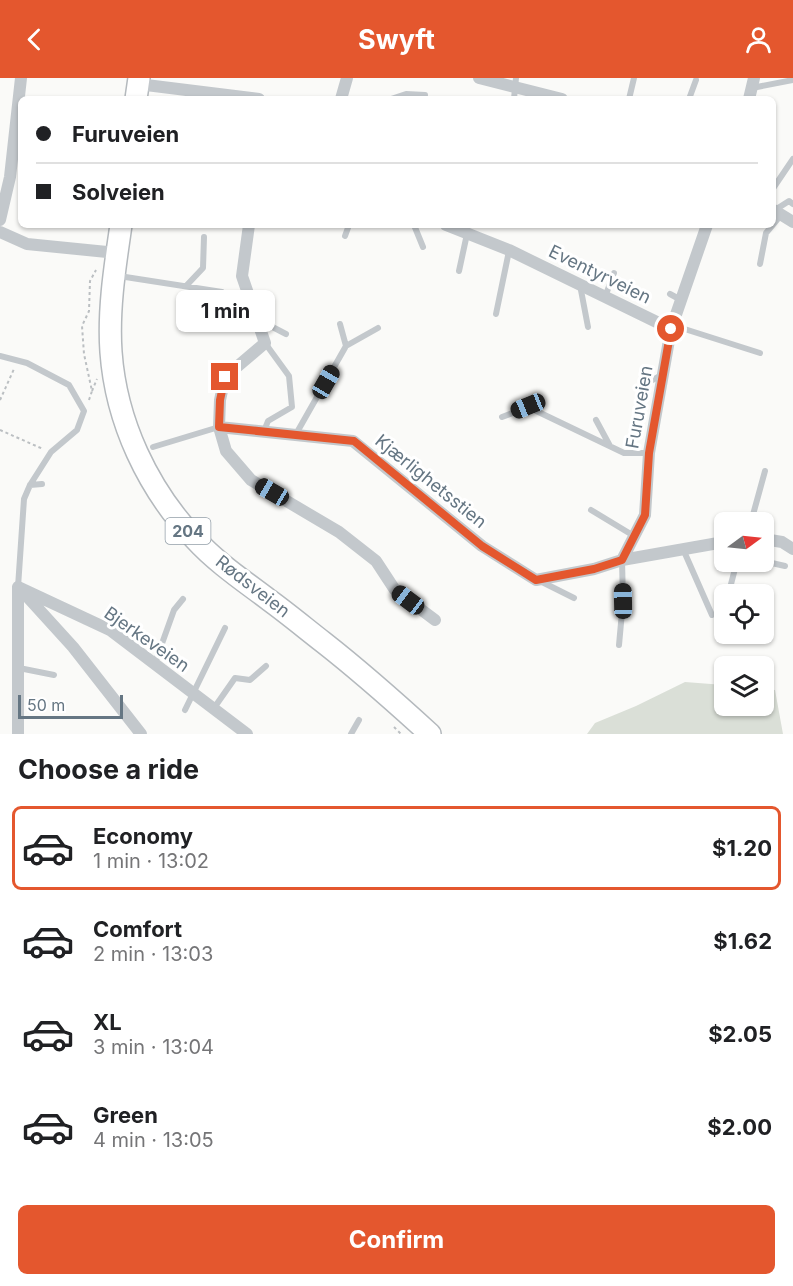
<!DOCTYPE html>
<meta charset="utf-8">
<style>
:root{--surface:#fff;--page:#f2f2f2;--text:#202124;--muted:#757577;--line:#e0e0e0;--accent:#e4572e}
body{margin:0;font-family:Inter,sans-serif;background:var(--page);color:var(--text);height:100vh;display:flex;flex-direction:column;font-size:22px;white-space:nowrap}
*{box-sizing:border-box;margin:0}
p{font-size:20px;color:var(--muted)}
.icon{flex:none;width:33px;height:33px;fill:none;stroke:currentColor;stroke-width:2;stroke-linecap:round;stroke-linejoin:round}
.map{position:relative;height:656px;overflow:hidden}
.drawer{display:flex;flex-direction:column;background:var(--surface);flex:1}
.drawer>*{flex:none}
.top-card{position:absolute;left:18px;top:18px;width:758px;height:132px;border-radius:9px;box-shadow:0 2px 4px #0004;display:grid;align-content:center;height:132px;padding:0 18px;background:var(--surface)}
.needle{width:39px;rotate:75deg}
.fabs{position:absolute;left:714px;top:434px;display:grid;gap:12px}
.fabs a{display:grid;place-items:center;width:60px;height:60px;border-radius:9px;background:var(--surface);box-shadow:0 2px 4px #0004;font-size:30px}
.scale{position:absolute;left:18px;bottom:15px;width:105px;box-sizing:border-box;padding-left:6px;border:3px solid #657683;border-top:0;font-size:16px;line-height:21px;white-space:nowrap;color:#657683;-webkit-text-stroke:4px #fff;paint-order:stroke}
.end{position:absolute;width:27px;height:27px;margin:-14px;border:8px solid #e4572e;background:#fff;box-shadow:0 0 0 3px #fff}
.from{border-radius:50%}
.bubble{position:absolute;height:42px;border-radius:9px;background:var(--surface);box-shadow:0 2px 4px #0004;font-size:20px;font-weight:700;line-height:42px;text-align:center}
.car{position:absolute;width:18px;height:36px;margin:-18px -9px;border-radius:8px;box-shadow:0 0 4px 2px #0007;background:linear-gradient(#222 24%,#8ab4d8 0 40%,#222 0 76%,#8ab4d8 0 86%,#222 0)}
.top-card b{display:flex;align-items:center;gap:21px;height:57px;font-size:22px}
.top-card b+b{border-top:2px solid var(--line)}
.top-card i{width:15px;height:15px;background:var(--text)}
ul{padding:0;list-style:none}
li{display:flex;align-items:center;gap:18px;height:84px;margin:0 12px 9px;padding:0 6px;border:3px solid transparent;border-radius:9px}
li div{flex:1}
li b{display:block;font-size:22px}
li em{font-style:normal;font-weight:700}
li.on{border-color:var(--accent)}
li>.icon{width:54px;height:54px;stroke-width:1.5}
h2{padding:0 18px;font-size:27px;line-height:72px}
.primary-button{display:flex;gap:12px;margin-top:auto;padding:12px 18px}
.primary-button a{flex:1;height:69px;border-radius:9px;background:var(--accent);color:#fff;font-size:24px;font-weight:700;line-height:69px;text-align:center}
header{display:flex;justify-content:space-between;align-items:center;height:78px;padding:0 18px;background:var(--accent);color:#fff;font-size:27px;font-weight:700}
.map>svg:first-child{display:block}
</style>
<header><svg class="icon" aria-label="back" viewBox="0 0 24 24"><path d="M15 5l-7 7 7 7"/></svg>Swyft<svg class="icon" aria-label="person" viewBox="0 0 24 24"><circle cx="12" cy="8" r="4"/><path d="M4 21q1-7 8-7t8 7"/></svg></header>
<div class="map">
<svg width="793" height="656" viewBox="0 0 793 656">
<rect width="100%" height="100%" fill="#fafaf8"/>
<path fill="#dadfd7" d="M685 604 724 607V627H764V611L775 612 783 656H587L595 645 636 628Z"/>
<g fill="none" stroke-linecap="round" stroke-linejoin="round">
<g stroke="#b4b9bd" stroke-width="24">
<path id="highway" d="M136 21 139 0
M121 147C115 188 108 232 111 274 116 344 148 411 195 461 217 485 244 503 269 522 287 535 305 550 323 564 360 593 395 624 430 656"/>
</g>
<path stroke="#bbbfc2" stroke-width="2" stroke-dasharray="3 3" stroke-linecap="butt" d="M92 313 97 301
M0 322 14 291
M89 322 92 313 84 276 82 248 89 233 90 203 96 192
M0 352 43 371
M394 649 401 656"/>
<path stroke="#c3c8cc" stroke-width="6" d="M752 10 793 2
M391 21 406 16 425 17
M514 21 516 0
M629 21 634 0
M689 21 696 2
M772 112 793 81
M775 132 789 123 793 126
M414 147 423 169
M345 158 349 147
M760 186 766 155 781 137
M459 193 467 156
M119 198 222 214 234 227 252 229
M580 207 588 249
M186 208 203 190 204 159
M670 216 681 222
M605 219 614 195
M496 236 509 173
M257 241 286 256
M340 246 346 268
M672 247 760 275
M0 278 27 285 69 307 84 333 77 352 51 374 30 407 24 421 18 509
M644 307 663 296
M502 339 528 329 624 375H649
M596 342 610 368
M264 353 268 343 292 329 289 298 265 265
M296 356 346 268 378 250
M153 369 219 349
M30 407 42 406
M591 432 634 458
M751 444 765 393
M683 471 712 537
M763 483 785 488
M540 503 574 520
M731 516 730 510 737 483
M619 567 623 523 622 482
M155 585 174 532 183 521
M19 590 54 597
M214 630 235 600 250 602 266 588
M185 632 225 550
M351 656 359 642"/>
<path stroke="#c3c8cc" stroke-width="12" d="M479 0 562 21
M138 6 259 21
M341 21 347 0
M749 21 754 0
M772 131 793 144
M0 142 10 99 21 0
M249 147 242 198 265 265 225 299 220 322 219 349 226 373 251 402 339 454 376 483 395 512 435 542
M446 147 509 172 671 251
M0 154 27 166 117 175
M219 349 353 363 482 468 536 502 594 491 622 482 724 464
M764 461 782 464 793 471
M622 482 645 437 649 375 671 251 707 147
M18 509 110 552 247 656
M23 514 73 569 141 656
M18 656V509"/>
<use href="#highway" stroke="#fff" stroke-width="21"/>
</g>
<g fill="none" stroke-linecap="round" stroke-linejoin="round">
<path stroke="#e4572e" stroke-width="8" d="M225 299 220 322 219 349 354 363 482 468 536 502 594 491 622 482 645 437 649 375 671 251"/>
</g>
<g text-anchor="middle" dominant-baseline="central" stroke-width="6" stroke-linejoin="round" paint-order="stroke">
<rect fill="#fff" stroke="#939fa8" stroke-width="1.5" x="165.5" y="440" width="45" height="26" rx="4.5"/>
<g font-size="16" font-weight="bold" fill="#657683">
<text x="188" y="453">204</text>
</g>
<g font-size="18" fill="#657683" stroke="#fff">
<text transform="translate(600 196) rotate(26)">Eventyrveien</text>
<text transform="translate(639 329) rotate(-80)">Furuveien</text>
<text transform="translate(431 403) rotate(39)">Kjærlighetsstien</text>
<text transform="translate(253 508) rotate(38)">Rødsveien</text>
<text transform="translate(147 561) rotate(35)">Bjerkeveien</text>
</g>
</g>
</svg>
<div class="fabs">
<a><svg class="needle" viewBox="-14 -14 28 28"><path d="M0-13l5 13h-10z" fill="#e53935"/><path d="M0 13l5-13h-10z" fill="#757577"/></svg></a>
<a><svg class="icon" aria-label="locate" viewBox="0 0 24 24"><circle cx="12" cy="12" r="6"/><path d="M12 2v4M12 18v4M2 12h4M18 12h4"/></svg></a>
<a><svg class="icon" aria-label="layers" viewBox="0 0 24 24"><path d="M12 4l9 5-9 5-9-5zM3 14l9 5 9-5"/></svg></a>
</div>
<div class="scale">50 m</div>
<i class="end from" style="left:671px;top:251px"></i>
<i class="end" style="left:225px;top:299px"></i>
<div class="bubble" style="left:176px;top:212px;width:99px">1 min</div>
<i class="car" style="left:326px;top:304px;rotate:30deg"></i>
<i class="car" style="left:528px;top:328px;rotate:248deg"></i>
<i class="car" style="left:272px;top:414px;rotate:300deg"></i>
<i class="car" style="left:408px;top:522px;rotate:307deg"></i>
<i class="car" style="left:623px;top:523px;rotate:359deg"></i>
<div class="top-card">
<b><i class="from"></i>Furuveien</b>
<b><i></i>Solveien</b>
</div>
</div>
<section class="drawer">
<h2>Choose a ride</h2>
<ul>
<li class="on"><svg class="icon" aria-label="car" viewBox="0 0 24 24"><path d="M5 17H2v-5l4-1 3-4h7l3 4 3 1v5h-3M9 17h6M6 11h13"/><circle cx="7" cy="17" r="2"/><circle cx="17" cy="17" r="2"/></svg><div><b>Economy</b><p>1 min · 13:02</p></div><em>$1.20</em></li>
<li><svg class="icon" aria-label="car" viewBox="0 0 24 24"><path d="M5 17H2v-5l4-1 3-4h7l3 4 3 1v5h-3M9 17h6M6 11h13"/><circle cx="7" cy="17" r="2"/><circle cx="17" cy="17" r="2"/></svg><div><b>Comfort</b><p>2 min · 13:03</p></div><em>$1.62</em></li>
<li><svg class="icon" aria-label="car" viewBox="0 0 24 24"><path d="M5 17H2v-5l4-1 3-4h7l3 4 3 1v5h-3M9 17h6M6 11h13"/><circle cx="7" cy="17" r="2"/><circle cx="17" cy="17" r="2"/></svg><div><b>XL</b><p>3 min · 13:04</p></div><em>$2.05</em></li>
<li><svg class="icon" aria-label="car" viewBox="0 0 24 24"><path d="M5 17H2v-5l4-1 3-4h7l3 4 3 1v5h-3M9 17h6M6 11h13"/><circle cx="7" cy="17" r="2"/><circle cx="17" cy="17" r="2"/></svg><div><b>Green</b><p>4 min · 13:05</p></div><em>$2.00</em></li>
</ul>
<div class="primary-button"><a>Confirm</a></div>
</section>
